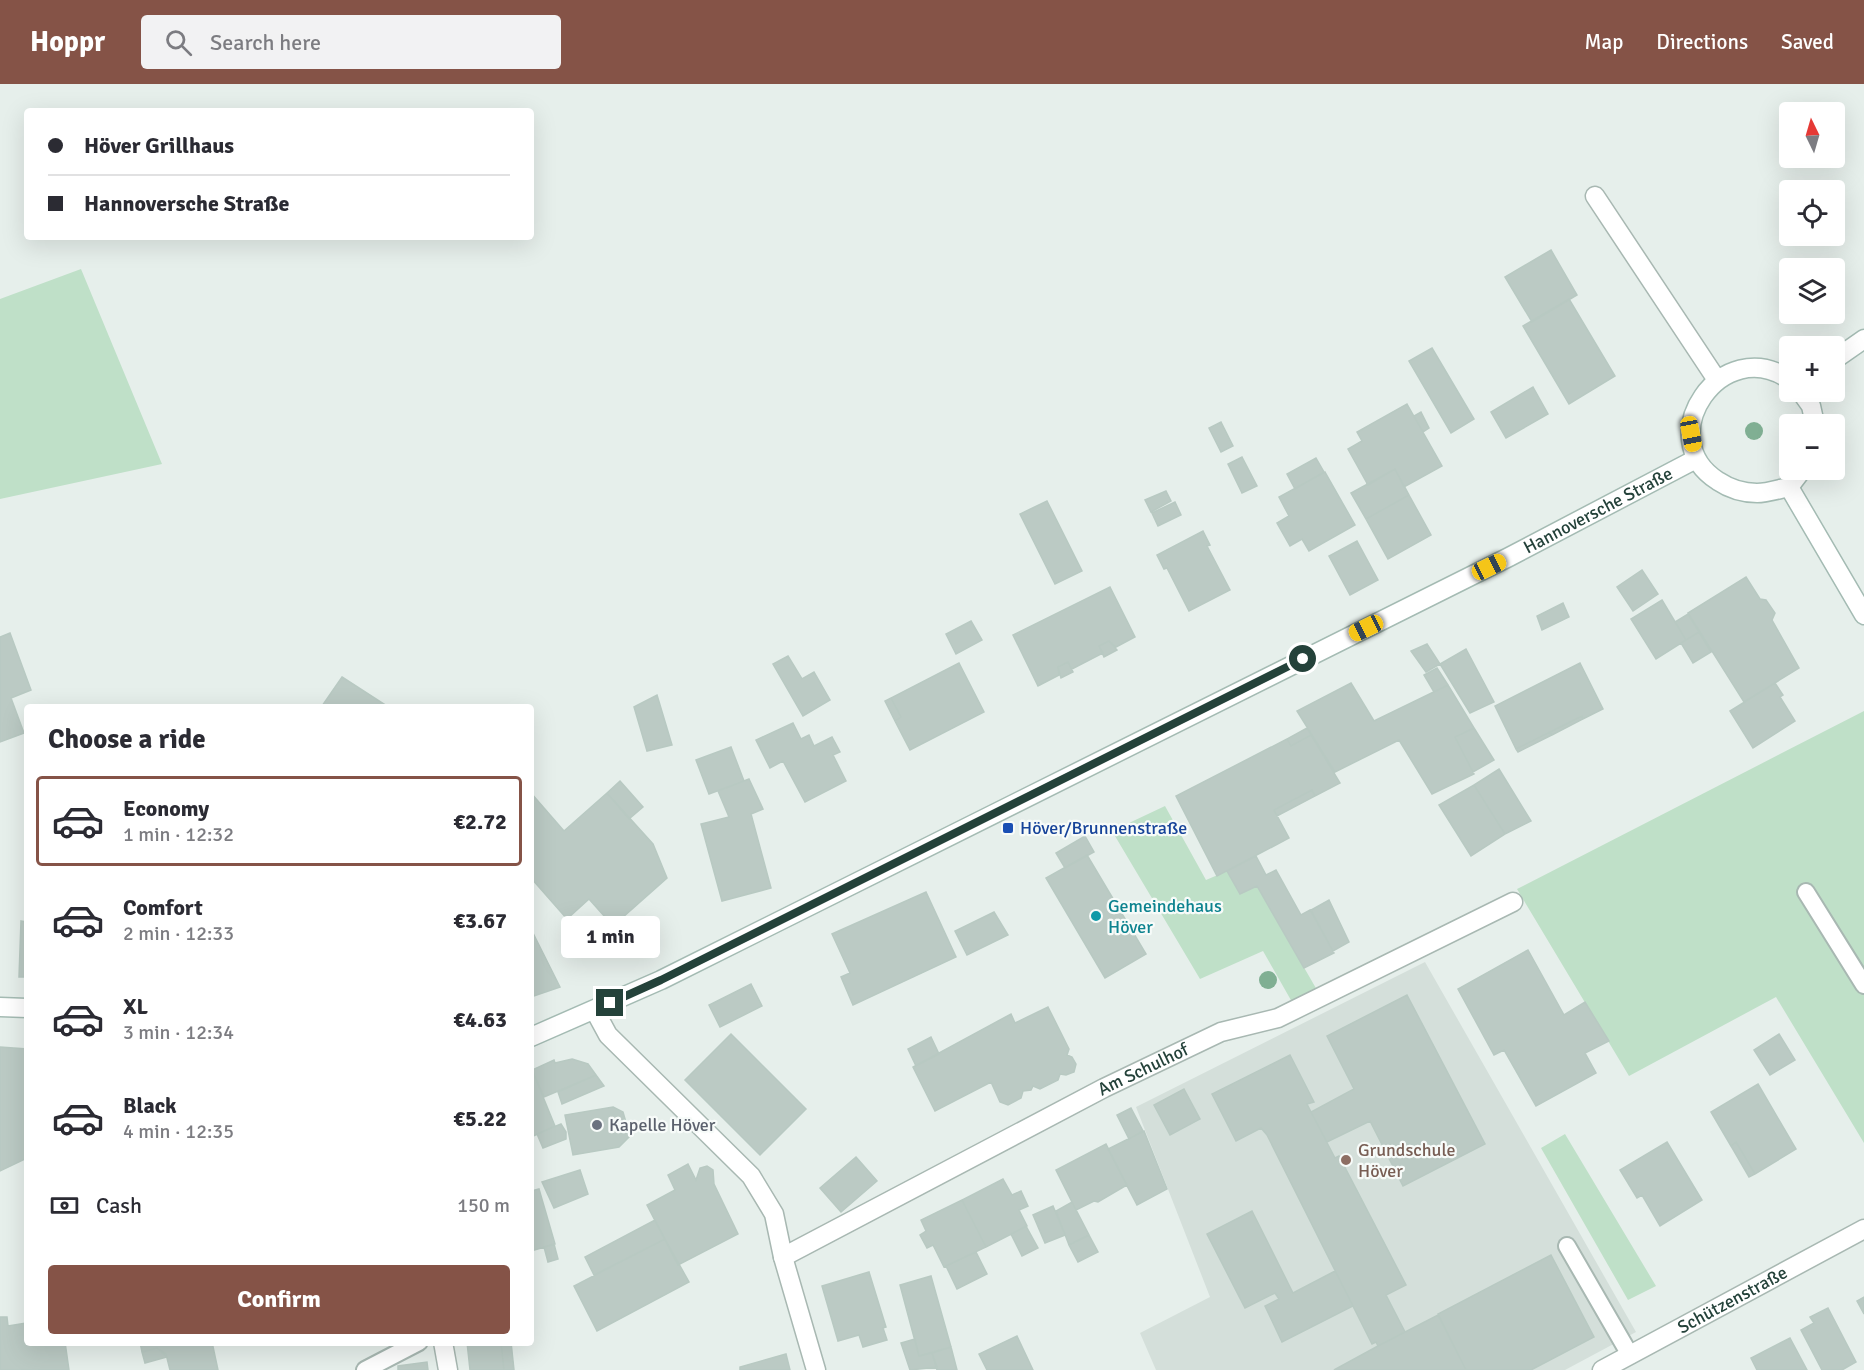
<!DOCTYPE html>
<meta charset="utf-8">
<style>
:root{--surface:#fff;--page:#f2f2f3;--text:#2b2b33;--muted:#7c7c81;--line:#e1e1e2;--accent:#855347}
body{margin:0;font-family:Signika,sans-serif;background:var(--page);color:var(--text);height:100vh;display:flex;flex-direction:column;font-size:22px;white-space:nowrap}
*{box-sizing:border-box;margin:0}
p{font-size:20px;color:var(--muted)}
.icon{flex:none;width:33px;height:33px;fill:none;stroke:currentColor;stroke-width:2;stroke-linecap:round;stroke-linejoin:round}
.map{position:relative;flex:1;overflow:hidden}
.panel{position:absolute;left:24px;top:620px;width:510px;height:642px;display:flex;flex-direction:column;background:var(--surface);border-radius:6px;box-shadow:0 6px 24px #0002}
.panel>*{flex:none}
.hud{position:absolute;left:24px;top:24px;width:510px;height:132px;border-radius:6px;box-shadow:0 6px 24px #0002;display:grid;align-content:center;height:132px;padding:0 24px;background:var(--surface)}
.needle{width:39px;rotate:355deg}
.fabs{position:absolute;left:1779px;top:18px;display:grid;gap:12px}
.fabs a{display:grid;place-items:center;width:66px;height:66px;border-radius:6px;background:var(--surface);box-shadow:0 6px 24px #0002;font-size:30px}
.end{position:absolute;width:27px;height:27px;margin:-14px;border:8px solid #24423a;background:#fff;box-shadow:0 0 0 3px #fff}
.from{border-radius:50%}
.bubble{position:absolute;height:42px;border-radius:6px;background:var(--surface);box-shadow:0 6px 24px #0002;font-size:20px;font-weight:800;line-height:42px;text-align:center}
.car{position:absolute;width:18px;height:36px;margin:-18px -9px;border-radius:8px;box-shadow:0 0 4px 2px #0007;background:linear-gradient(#f5c518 24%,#345 0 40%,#f5c518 0 76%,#345 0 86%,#f5c518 0)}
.hud b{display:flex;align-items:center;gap:21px;height:57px;font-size:22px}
.hud b+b{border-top:2px solid var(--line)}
.hud i{width:15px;height:15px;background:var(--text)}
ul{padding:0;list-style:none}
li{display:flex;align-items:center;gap:18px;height:90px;margin:0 12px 9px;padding:0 12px;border:3px solid transparent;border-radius:6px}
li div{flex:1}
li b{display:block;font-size:22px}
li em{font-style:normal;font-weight:800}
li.active{border-color:var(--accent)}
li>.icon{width:54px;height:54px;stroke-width:1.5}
h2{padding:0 24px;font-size:27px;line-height:72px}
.pay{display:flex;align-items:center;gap:15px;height:66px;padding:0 24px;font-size:22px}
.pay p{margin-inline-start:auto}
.cta{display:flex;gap:12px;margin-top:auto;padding:12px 24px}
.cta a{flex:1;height:69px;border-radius:6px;background:var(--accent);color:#fff;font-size:24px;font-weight:800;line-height:69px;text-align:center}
header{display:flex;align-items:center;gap:36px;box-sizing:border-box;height:84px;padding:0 30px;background:var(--accent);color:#fff}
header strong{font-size:28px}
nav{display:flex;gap:33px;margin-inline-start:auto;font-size:21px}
.search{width:420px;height:54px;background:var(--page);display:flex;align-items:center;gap:15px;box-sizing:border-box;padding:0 21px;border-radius:6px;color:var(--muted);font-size:22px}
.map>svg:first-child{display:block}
</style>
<header>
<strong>Hoppr</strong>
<div class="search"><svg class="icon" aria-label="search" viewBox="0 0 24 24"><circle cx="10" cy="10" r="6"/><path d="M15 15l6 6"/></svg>Search here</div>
<nav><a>Map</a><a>Directions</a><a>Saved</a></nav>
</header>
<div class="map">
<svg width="1864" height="1286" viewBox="0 0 1864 1286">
<rect width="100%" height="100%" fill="#e6efeb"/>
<path fill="#d4dfda" d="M1425 878 1636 1248 1565 1286H1156L1140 1249 1210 1213 1136 1023Z"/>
<path fill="#bfe0c8" d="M81 185 162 380 0 415V215Z
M1864 627V1059L1776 913 1629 992 1517 805Z
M1165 722 1206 796 1227 787 1240 810 1257 802 1317 906 1292 918 1263 867 1200 895 1112 747Z
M1565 1050 1656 1202 1628 1216 1541 1064Z"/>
<path fill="#bbcac4" stroke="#b8c9c2" stroke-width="1.5" d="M1551 166 1577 211 1532 238 1505 193Z
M1569 215 1615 292 1569 320 1523 242Z
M1432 264 1474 335 1451 349 1409 277Z
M1533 303 1548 330 1506 354 1491 328Z
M1407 320 1442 382 1404 403 1395 385 1368 401 1348 365 1362 357 1357 348Z
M1421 328 1429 344 1423 348 1414 332Z
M1221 338 1233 362 1221 368 1209 344Z
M1242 373 1257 402 1242 409 1228 380Z
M1316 374 1324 388 1295 405 1287 390Z
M1395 385 1409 411 1366 435 1351 409Z
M1325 388 1355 441 1309 467 1302 455 1290 462 1277 439 1289 432 1279 413Z
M1166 407 1171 417 1151 428 1145 416Z
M1409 411 1431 451 1388 475 1366 435Z
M1047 417 1082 487 1055 500 1020 430Z
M1175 418 1181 431 1158 442 1152 429Z
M1203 447 1210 461 1207 462 1230 506 1189 527 1167 484 1164 485 1157 471Z
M1357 457 1378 496 1350 511 1329 472Z
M1642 486 1658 510 1633 527 1617 503Z
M1746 493 1760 515 1766 516 1775 529 1772 536 1799 584 1744 618 1688 529Z
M1110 503 1135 553 1116 563 1109 557 1099 562 1103 569 1072 585 1068 578 1058 583 1059 591 1038 602 1013 551Z
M1662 516 1686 556 1656 575 1631 535Z
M1563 519 1569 533 1542 546 1537 532Z
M1688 530 1699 548 1686 556 1675 538Z
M971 537 982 556 956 570 946 550Z
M1699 548 1711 568 1693 579 1681 559Z
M10 549 31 606 11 614 24 649 0 658V553Z
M1109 557 1117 566 1104 573 1099 562Z
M1427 560 1440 580 1426 588 1411 567Z
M1466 565 1494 618 1470 629 1440 580Z
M788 572 802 595 814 588 830 616 803 632 773 580Z
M1068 578 1073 588 1061 594 1058 583Z
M959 579 984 628 910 666 895 637 901 633 891 614Z
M1580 579 1603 625 1583 635 1582 632 1516 665 1495 622Z
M1437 584 1448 601 1434 608 1424 591Z
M342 593 387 622H322Z
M1351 599 1374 637 1448 601 1474 644 1455 653 1474 690 1432 710 1399 656 1335 688 1297 627Z
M1775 599 1783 611 1780 613 1795 637 1753 664 1730 627Z
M657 611 672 661 647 667 634 623Z
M891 614 901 633 895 637 885 617Z
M1582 632 1583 635 1552 651 1550 648Z
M793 639 801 655 809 651 814 662 832 653 840 668 833 671 846 697 805 718 783 677 770 684 756 656Z
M1307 644 1311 651 1291 662 1287 655Z
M1474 644 1494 676 1473 688 1455 653Z
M1550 648 1552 651 1518 668 1516 665Z
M1311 651 1340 699 1315 712 1312 706 1274 726 1289 754 1217 792 1176 712 1287 655 1291 662Z
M731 663 744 697 709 710 696 676Z
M1499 685 1531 737 1505 750 1474 701Z
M749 695 763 725 751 730 771 804 722 817 701 740 729 733 718 707Z
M620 697 643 723 629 735 607 709Z
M1474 701 1505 750 1471 772 1439 721Z
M1312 706 1315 712 1277 732 1274 726Z
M531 709 564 747 607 709 653 760 667 794 613 842 589 815 567 835 531 794Z
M1085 752 1094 768 1065 784 1056 769Z
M1087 771 1146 870 1105 894 1046 794Z
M1256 772 1266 791 1276 786 1301 831 1310 826 1334 869 1304 884 1257 802 1240 810 1227 787Z
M926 808 956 873 853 921 841 893 850 889 832 850Z
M1329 816 1349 858 1333 867 1311 826Z
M994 828 1008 851 967 871 955 847Z
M21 837 27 838V893H19Z
M531 845 560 903 531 913Z
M1528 866 1564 931 1585 918 1609 957 1585 969 1596 989 1536 1022 1504 966 1494 971 1458 905Z
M751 900 762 922 720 943 709 921Z
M1407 911 1485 1060 1403 1102 1370 1037 1327 1058 1311 1028 1354 1005 1327 952Z
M1048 923 1069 965 1067 971 1072 973 1076 980 1074 988 1066 991 1060 990 1058 996 1040 1005 1033 1002 1031 1006 1023 1007 1021 1014 1008 1021 1000 1018 991 998 935 1027 913 983 1011 930 1015 939Z
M731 950 806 1025 760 1071 685 996Z
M1779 950 1795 976 1770 991 1754 966Z
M931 953 939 970 916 982 908 965Z
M0 963 27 965V1074L0 1087Z
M1290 971 1314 1018 1307 1020 1311 1028 1335 1074 1339 1072 1406 1201 1386 1211 1405 1248 1378 1262 1376 1258 1372 1260 1267 1051 1261 1044 1236 1057 1212 1010Z
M572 975 588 980 596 991 544 1013 532 986 554 976 555 979Z
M532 986 555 1042 531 1053V986Z
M596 991 604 1002 562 1020 558 1008Z
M1758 1000 1796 1065 1755 1090 1736 1058 1731 1062 1711 1028Z
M1184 1005 1200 1035 1170 1051 1154 1021Z
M613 1023 623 1028 630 1052 619 1063 573 1071 565 1031Z
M1131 1024 1143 1047 1129 1055 1117 1031Z
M561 1040 566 1048V1055L543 1064 537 1050Z
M1144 1047 1167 1105 1137 1121 1108 1065Z
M1667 1058 1702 1116 1660 1142 1642 1111 1637 1114 1620 1086Z
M1736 1058 1755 1090 1749 1093 1731 1062Z
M1106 1060 1127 1101 1098 1118 1094 1117 1076 1126 1056 1086Z
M856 1073 877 1097 841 1128 820 1104Z
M688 1080 696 1096 700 1084 707 1082 713 1086 714 1100 738 1150 678 1181 647 1121 675 1106 668 1091Z
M580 1086 588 1110 554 1124 542 1098Z
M1003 1095 1012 1111 1021 1107 1028 1122 1019 1126 1027 1142 986 1163 962 1116Z
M539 1105 555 1160 531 1167V1107Z
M962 1116 986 1163 944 1183 933 1161 927 1164 920 1151 926 1147 921 1136Z
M1072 1118 1089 1151 1069 1161 1056 1127Z
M1053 1122 1065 1151 1045 1159 1033 1131Z
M1252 1127 1293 1209 1335 1187 1353 1222 1282 1258 1265 1222 1279 1215 1275 1209 1245 1224 1207 1150Z
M655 1136 665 1155 594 1191 585 1173Z
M1026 1142 1038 1164 1022 1172 1011 1150Z
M1089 1151 1098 1168 1078 1178 1069 1161Z
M665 1155 689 1198 597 1247 574 1202Z
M554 1160 558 1175 548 1178 544 1163Z
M976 1168 987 1190 957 1205 946 1182Z
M1551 1171 1594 1253 1531 1286H1466L1438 1230Z
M869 1188 886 1243 883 1244 887 1256 863 1263 859 1251 838 1257 822 1202Z
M931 1192 951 1263 919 1272 900 1201Z
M1864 1213V1230L1857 1217Z
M1828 1224 1856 1278 1842 1286H1822L1801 1246 1814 1239 1810 1233Z
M1438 1231 1466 1286H1334L1378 1262Z
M0 1233H7L8 1242 27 1239V1258H65L69 1286H0Z
M1017 1252 1033 1286H987L979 1270Z
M1790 1254 1807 1286H1757L1751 1274Z
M915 1255 919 1272 932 1269 937 1283 910 1286 901 1259Z
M140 1258H212L218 1286H170L166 1270 157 1264 142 1268Z
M467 1258H501L504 1286H470Z
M501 1258H511L514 1286H504Z
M951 1263 957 1286H937L932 1269Z
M157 1264 167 1273 145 1279 142 1268Z
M786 1270 790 1286H740V1283Z
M427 1278 428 1286H398V1282Z"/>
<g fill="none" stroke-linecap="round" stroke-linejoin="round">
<g stroke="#a8b8b2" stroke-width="20">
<path id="lane" d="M1806 808 1864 901
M1567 1162 1630 1271
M365 1286 419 1258"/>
</g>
<g stroke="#a8b8b2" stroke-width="21">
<g id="street">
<path d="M1595 112 1717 296"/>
<path d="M595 927 608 951 751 1092 774 1130 783 1173 816 1286"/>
<path id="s1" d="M783 1173 1104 1004 1221 948 1278 934 1513 818"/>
<path d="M443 1258 448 1286"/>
<path id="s2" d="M1602 1286 1864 1145"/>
</g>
</g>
<g stroke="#a4bbb3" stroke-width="21">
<g id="secondary">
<path d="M1834 276 1864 255"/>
<path d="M1790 296C1722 248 1650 354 1718 397 1730 405 1743 409 1757 409 1767 409 1779 405 1789 403L1802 386"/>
<path d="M1801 308 1811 322 1815 340"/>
<path d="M1789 403 1864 531"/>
<path d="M0 923 27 924"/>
<path id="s3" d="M531 953 661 896 1509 473 1696 375"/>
</g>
</g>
<use href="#lane" stroke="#fff" stroke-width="16"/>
<use href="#street" stroke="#fff" stroke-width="18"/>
<use href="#secondary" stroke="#fff" stroke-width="18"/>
</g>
<g fill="#80af93">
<circle cx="1754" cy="347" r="9"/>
<circle cx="1268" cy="896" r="9"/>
</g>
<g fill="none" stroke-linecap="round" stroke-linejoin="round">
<path stroke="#24423a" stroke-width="8" d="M610 919 661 896 1303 575"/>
</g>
<rect fill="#1a4fb4" stroke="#f7fbf9" stroke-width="2" x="1002" y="738" width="12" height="12" rx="3"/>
<circle fill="#0f9aa8" stroke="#f7fbf9" stroke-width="2" cx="1096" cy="832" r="6"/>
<circle fill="#6b7280" stroke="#f7fbf9" stroke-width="2" cx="597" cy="1041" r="6"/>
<circle fill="#8d6e63" stroke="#f7fbf9" stroke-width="2" cx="1346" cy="1076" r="6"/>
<g text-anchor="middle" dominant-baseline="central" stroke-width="4.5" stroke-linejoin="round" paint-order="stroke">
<g font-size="18" fill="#24423a" stroke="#f7fbf9">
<text stroke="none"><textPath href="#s3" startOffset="1190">Hannoversche Straße</textPath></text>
<text stroke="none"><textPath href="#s1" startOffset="406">Am Schulhof</textPath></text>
<text stroke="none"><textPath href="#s2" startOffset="148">Schützenstraße</textPath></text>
</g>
<g font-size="18" fill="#164399" stroke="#f7fbf9" text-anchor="start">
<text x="1020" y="744">Höver/Brunnenstraße</text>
</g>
<g font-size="18" fill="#0d838f" stroke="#f7fbf9" text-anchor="start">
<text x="1108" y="822">Gemeindehaus<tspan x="1108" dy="21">Höver</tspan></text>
</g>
<g font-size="18" fill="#5b616d" stroke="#f7fbf9" text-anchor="start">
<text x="609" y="1041">Kapelle Höver</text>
</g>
<g font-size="18" fill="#785e54" stroke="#f7fbf9" text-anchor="start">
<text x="1358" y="1066">Grundschule<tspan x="1358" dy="21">Höver</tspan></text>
</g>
</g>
</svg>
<div class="fabs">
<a><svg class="needle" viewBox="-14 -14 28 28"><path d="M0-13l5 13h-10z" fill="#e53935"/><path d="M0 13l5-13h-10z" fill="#7c7c81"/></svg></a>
<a><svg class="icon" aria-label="locate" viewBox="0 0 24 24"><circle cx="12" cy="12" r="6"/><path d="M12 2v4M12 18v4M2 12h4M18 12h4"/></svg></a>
<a><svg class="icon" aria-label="layers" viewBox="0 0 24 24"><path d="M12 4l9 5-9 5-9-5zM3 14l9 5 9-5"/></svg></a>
<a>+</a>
<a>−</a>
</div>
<i class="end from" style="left:1303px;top:575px"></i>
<i class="end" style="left:610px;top:919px"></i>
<div class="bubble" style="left:561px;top:832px;width:99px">1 min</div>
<i class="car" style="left:1691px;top:350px;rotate:169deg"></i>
<i class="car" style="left:1489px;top:483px;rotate:64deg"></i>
<i class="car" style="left:1366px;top:544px;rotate:244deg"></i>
<div class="hud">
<b><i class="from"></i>Höver Grillhaus</b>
<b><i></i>Hannoversche Straße</b>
</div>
<section class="panel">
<h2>Choose a ride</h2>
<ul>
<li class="active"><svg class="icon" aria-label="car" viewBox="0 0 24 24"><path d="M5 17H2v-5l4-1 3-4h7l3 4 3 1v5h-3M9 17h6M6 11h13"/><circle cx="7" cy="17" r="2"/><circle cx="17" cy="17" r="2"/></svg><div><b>Economy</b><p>1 min · 12:32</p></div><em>€2.72</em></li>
<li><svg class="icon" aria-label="car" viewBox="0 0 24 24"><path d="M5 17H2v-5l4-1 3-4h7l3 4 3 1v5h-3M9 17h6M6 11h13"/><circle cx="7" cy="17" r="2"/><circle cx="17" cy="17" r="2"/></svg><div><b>Comfort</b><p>2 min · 12:33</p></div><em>€3.67</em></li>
<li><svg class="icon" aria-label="car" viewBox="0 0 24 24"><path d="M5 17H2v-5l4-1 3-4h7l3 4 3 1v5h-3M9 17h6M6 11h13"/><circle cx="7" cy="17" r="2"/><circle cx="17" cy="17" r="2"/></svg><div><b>XL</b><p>3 min · 12:34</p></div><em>€4.63</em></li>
<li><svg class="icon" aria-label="car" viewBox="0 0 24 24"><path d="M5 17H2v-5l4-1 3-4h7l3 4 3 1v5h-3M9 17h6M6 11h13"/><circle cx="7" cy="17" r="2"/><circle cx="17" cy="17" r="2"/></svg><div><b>Black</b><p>4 min · 12:35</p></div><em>€5.22</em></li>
</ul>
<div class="pay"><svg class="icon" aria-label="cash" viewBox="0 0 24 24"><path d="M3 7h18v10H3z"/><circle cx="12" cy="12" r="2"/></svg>Cash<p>150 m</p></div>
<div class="cta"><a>Confirm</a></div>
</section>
</div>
